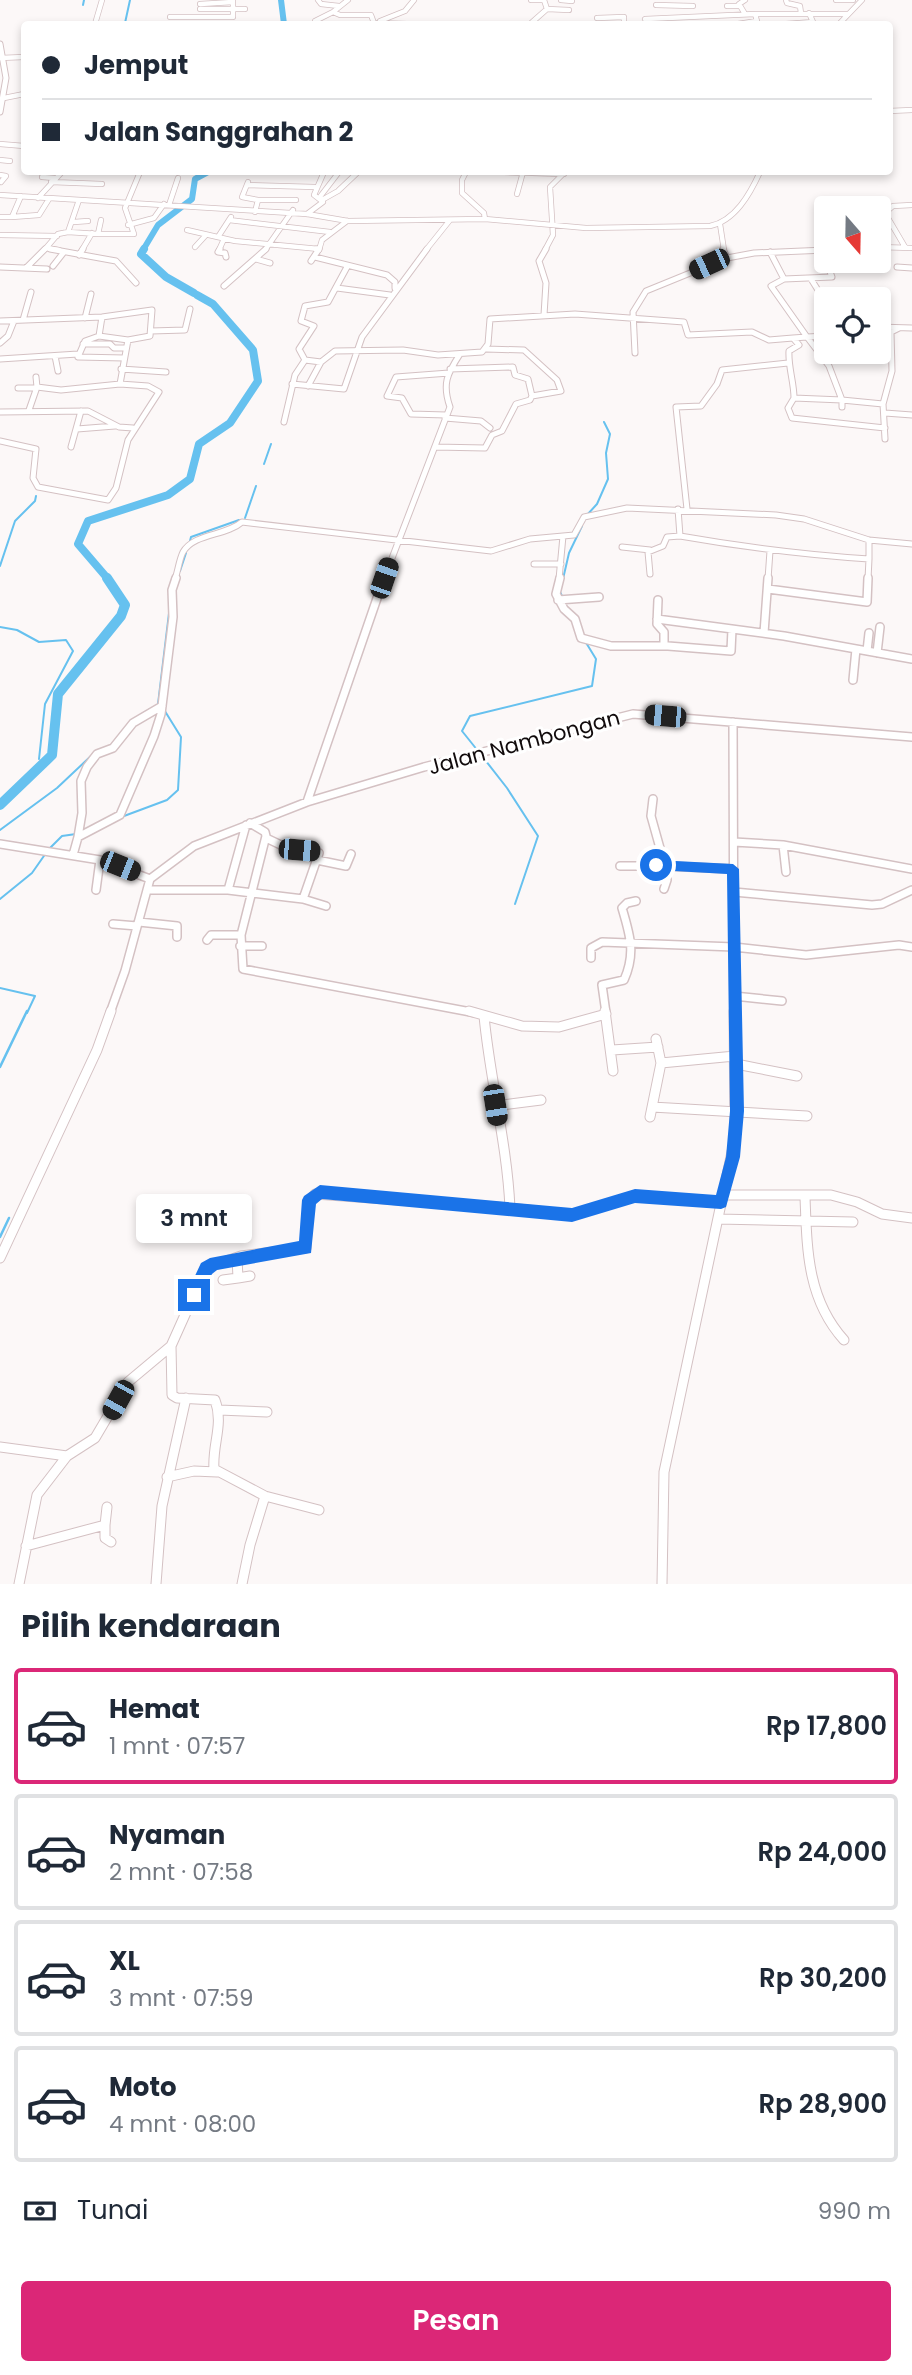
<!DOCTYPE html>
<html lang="id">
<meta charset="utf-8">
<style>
:root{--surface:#fff;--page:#f6f6f7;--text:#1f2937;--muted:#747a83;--line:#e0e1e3;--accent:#db2777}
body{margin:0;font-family:Poppins,sans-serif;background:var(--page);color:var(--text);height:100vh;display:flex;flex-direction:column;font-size:26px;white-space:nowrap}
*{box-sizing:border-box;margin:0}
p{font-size:23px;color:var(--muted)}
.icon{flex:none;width:38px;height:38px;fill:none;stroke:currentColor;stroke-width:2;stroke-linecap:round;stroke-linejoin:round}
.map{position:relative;height:1584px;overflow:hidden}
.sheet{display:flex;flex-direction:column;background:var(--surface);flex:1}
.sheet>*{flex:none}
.hud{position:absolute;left:21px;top:21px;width:872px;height:154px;border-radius:7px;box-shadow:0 4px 10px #0003;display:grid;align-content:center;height:154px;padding:0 21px;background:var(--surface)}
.needle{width:46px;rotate:160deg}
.buttons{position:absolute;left:814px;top:196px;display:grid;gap:14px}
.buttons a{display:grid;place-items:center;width:77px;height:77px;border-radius:7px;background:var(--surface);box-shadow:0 4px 10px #0003;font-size:35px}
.end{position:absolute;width:32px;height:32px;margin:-16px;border:9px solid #1a73e8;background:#fff;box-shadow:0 0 0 4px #fff}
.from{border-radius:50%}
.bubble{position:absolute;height:49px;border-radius:7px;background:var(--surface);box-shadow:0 4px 10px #0003;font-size:23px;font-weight:600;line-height:49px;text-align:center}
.car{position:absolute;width:21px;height:42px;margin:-21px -10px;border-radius:9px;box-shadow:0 0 5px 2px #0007;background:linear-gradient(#222 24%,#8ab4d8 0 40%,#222 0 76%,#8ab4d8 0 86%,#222 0)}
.hud b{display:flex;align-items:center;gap:24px;height:66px;font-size:26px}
.hud b+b{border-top:2px solid var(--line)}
.hud i{width:18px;height:18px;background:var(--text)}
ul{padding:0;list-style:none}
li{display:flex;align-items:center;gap:21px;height:116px;margin:0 14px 10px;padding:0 7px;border:4px solid var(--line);border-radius:7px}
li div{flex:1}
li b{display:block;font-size:26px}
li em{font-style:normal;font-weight:600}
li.selected{border-color:var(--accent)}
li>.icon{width:63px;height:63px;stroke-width:1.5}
h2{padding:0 21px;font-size:32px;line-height:84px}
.pay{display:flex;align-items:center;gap:18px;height:77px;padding:0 21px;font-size:26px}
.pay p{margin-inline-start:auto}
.cta{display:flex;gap:14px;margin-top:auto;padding:14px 21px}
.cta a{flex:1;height:80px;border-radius:7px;background:var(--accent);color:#fff;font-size:28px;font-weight:600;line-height:80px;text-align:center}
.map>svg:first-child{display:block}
</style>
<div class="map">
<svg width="912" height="1584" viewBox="0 0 912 1584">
<rect width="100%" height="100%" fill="#fcf8f8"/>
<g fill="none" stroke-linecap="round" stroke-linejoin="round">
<path stroke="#66c1ef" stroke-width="2" d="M83 5 84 0
M125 23 130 0
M264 464 271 444
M587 515 597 504 608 479 606 453 610 434 604 422
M245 518 256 486
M190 541 191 537 239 520
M0 566 15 521 35 501 36 496
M180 571 186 553
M562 596 560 592 569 553 582 526
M0 627 17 630 39 642 66 640 73 651 45 704 39 759
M158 704 169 613
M140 715 150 709
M478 751 462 731 470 716 592 686 596 659 585 641
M482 756 507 788 538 836 515 904
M124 816 167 800 178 790 181 737 163 708
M0 830 57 788 91 756
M49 849 62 836 76 834
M0 899 32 873 46 853
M0 988 35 996 27 1013"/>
<path stroke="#66c1ef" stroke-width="2.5" d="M0 1067 27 1011
M0 1237 9 1218"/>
<path stroke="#66c1ef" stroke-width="6" d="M281 0 284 24
M143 250 158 225 192 199 195 179 208 172"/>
<path stroke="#66c1ef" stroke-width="8" d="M144 249 141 254 166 277 194 293
M108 579 78 544 88 521 168 495 190 479 199 444 230 423 258 381 253 350 213 304 197 295"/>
<path stroke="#66c1ef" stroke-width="10" d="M0 805 52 755 58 694 121 616 125 605 107 578"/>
<g stroke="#d4c1c3" stroke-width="6">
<path id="minor-far3" d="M318 0 321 4 339 6
M348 0 333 12 340 15H371L374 23 407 24
M561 0 572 1
M745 0 739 4 745 14
M786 0 787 3 800 6 801 13
M836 0H853
M200 4 233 2
M656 5 693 6
M727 6H740
M200 9H245
M547 9 569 10
M755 14H848
M170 17H233V0
M597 18 624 17V24
M380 21 405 11 414 0
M95 24 102 0
M320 24 315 21 333 12
M530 24 547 9 544 0H531
M649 24 645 19 755 14 757 21 738 24
M786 24 813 22 809 13
M839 24 862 0
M0 58 24 57
M4 98 24 94
M889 111 912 110
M0 144 24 146
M0 160 10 161
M466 172 462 180V193L484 213 485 219
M504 172 564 174
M0 175 6 176 1 182
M42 177 55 178
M51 182 102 184
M248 182 242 197 258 200 255 212
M247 185 315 187
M517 194 523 172
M0 195 307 214 348 221 485 219 586 228 710 226C735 221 750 194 760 172
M38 198 62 172
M319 198 339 172
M258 200H296
M322 200 338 191 357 173
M169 205 178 178
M878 213H885L893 206 912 205
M885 213 905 247
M307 214 323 202 314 195 324 172
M0 217H12L21 196
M12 217 39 215 49 199
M229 220 330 232
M74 222 88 221
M720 224 724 250
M826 224 823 232 826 239
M128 225 154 218 164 204
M187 230 235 241 319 249
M68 232 98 234 101 220
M98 234H134L125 208 140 172
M0 235 57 236
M218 237 231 217
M195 247 206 235
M878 247 912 248
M44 250 46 248
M59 250 46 248 58 234 68 232 79 200
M82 250 92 233
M219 250 224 239
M265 250 293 210
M319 250 322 240 347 221
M426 250 450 220
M545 250 553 235 550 187 565 172
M816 250H826"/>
</g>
<g stroke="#d4c1c3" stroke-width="7">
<path id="minor-far2" d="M50 249 116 261 136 283
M220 249 218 252 225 253 226 257
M316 249H319
M723 249 727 258
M770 252 784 279 832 277 822 251
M79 255 83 249
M315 257 387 275 395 282V288
M256 259 270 263
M311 261 319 249
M53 266 64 252
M0 267 47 269
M347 267 328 302 305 306 301 321 314 326 299 349 305 360 321 362 335 351 403 350 438 355 482 352 488 344 490 319 575 314 684 322 688 335 752 332 769 340 793 338 799 345 789 351C788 367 794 382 794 398L842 400 829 366 807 337 826 336
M897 267 912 268
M26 268 45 249
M784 279 771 286 807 337 793 338
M811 279 826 303
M224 286 266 249
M337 288 390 295
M544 315 546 283 539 261 546 249
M85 318 91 294
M23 320 31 292
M0 321 102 317 152 310 150 336 128 340
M878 327 912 328
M151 331 185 330 190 309
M99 336 85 341 78 357 124 358
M0 343 8 336 14 321
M83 344H110L114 348H126
M635 353 633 312 646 291 727 258 754 253 826 250
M55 356 58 371
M0 359 78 354
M121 369 166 372
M450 369 513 367 515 375 528 379 532 396
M36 377 37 387
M292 384 344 389 362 337 427 249
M308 386 321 362
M18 388H35
M794 398 788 408 792 418 885 428
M842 407V400L883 404
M29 410 37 387 61 390 120 384 128 340 99 336 102 317
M0 412 88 411 119 427 133 428
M885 413 912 415
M446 415 411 414 402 398 387 396 396 377 449 373
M445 418 481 421 490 428
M284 422 295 375 305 360
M77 429 115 426
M885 439 883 404 892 371 891 332 899 328
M0 441 36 449 33 478 38 487 108 500 116 488 128 440 159 392 148 386 120 384
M71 447 81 411
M435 447 485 448 492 435 502 431 516 404 530 400 532 396 561 391 557 380 524 350 486 349
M678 509 680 536C743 547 805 555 869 559V540
M687 509 676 407 701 406 717 384 722 370 788 363
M622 547 650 550
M534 564H561
M650 574 648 552 663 546 667 537 680 536
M175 579C178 571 179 560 183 552 194 533 226 536 242 522L491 551 530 539 574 535 584 517 627 508 776 515 804 519 869 540 912 544
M384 579 450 407C442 384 447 374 460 354
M559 579 563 536
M768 579 770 551
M868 579 869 559"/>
</g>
<g stroke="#d4c1c3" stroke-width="10">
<path id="minor-far1" d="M560 578 556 594 564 609 575 619 581 638 611 646H668L731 651 732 629
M768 589 867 602 868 578
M558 600 599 597
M658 600 657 624 664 632V646
M657 619 784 636 912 659
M764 633 768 578
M867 651 869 633
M877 653 880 627
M853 680 856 649
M733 722 734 1013
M653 799 651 816 665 866 733 869
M307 802 384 578
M250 823 265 832 266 836 241 935 243 969 476 1013
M246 825 228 890 303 899 326 906
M78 837 82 813 81 781 87 767 97 754 113 748 133 723 162 706
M266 838 283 846 319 853 303 899
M734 842 783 845 912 869
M0 844 100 860 150 879
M783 845 786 872
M73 855 78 837 120 815 154 736 161 714 173 617 172 590 176 578
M317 860 346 866 351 854
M620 866H665L667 880 664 889
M150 879 194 846 307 802 424 767 633 714 912 737
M96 890 100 860
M147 890H228
M734 892 872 905 882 904 912 890
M139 922 177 926V937
M113 924 137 926
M207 940 211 935H241
M240 946H262
M591 958V948L602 942 734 947 806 955 899 945 912 947
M734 996 782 1001
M110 1013 125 971 150 879
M606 1013 602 985 624 980C636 953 630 935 622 908L627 903 636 901"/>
</g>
<g stroke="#d4c1c3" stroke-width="11">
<path id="minor" d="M469 1011 522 1026 559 1027 606 1014
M605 1011 613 1071
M612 1050 658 1047
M661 1063 735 1056
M736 1064 797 1076
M495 1106 541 1100
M652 1107 807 1116
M650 1117 661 1063 656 1039
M724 1195H831L857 1202 882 1214 912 1218
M805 1197C807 1249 807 1299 844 1340
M510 1208 572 1215 635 1196 721 1202
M718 1219 853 1222
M0 1258 97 1050 111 1011
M238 1278 250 1276
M223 1280 238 1278 237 1258
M171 1346 172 1395 177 1398 215 1400C224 1425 212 1444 214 1469L265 1496 250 1545 242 1584
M219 1410 267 1412
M0 1447 67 1456 37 1495 19 1584
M67 1456 95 1438 128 1382 171 1346 206 1268 241 1256 306 1248 309 1201 315 1194 510 1208C507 1143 490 1080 484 1016
M167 1477 194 1471 217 1472
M265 1496 319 1510
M105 1525V1538L111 1542
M26 1546 105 1525 107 1507
M156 1584 162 1506 186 1398
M662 1584 664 1472 735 1138 734 1011"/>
</g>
<g stroke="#d4c1c3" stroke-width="7">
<path id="major" d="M0 44 6 78 0 112"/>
</g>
<use href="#minor-far3" stroke="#fff" stroke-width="4.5"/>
<use href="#minor-far2" stroke="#fff" stroke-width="5"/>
<use href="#minor-far1" stroke="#fff" stroke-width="7"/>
<use href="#minor" stroke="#fff" stroke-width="9"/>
<use href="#major" stroke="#fff" stroke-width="5"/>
</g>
<path fill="#1a73e8" d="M656 860 733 864 739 869 744 1111 740 1157 726 1207 721 1209 635 1203 572 1222 322 1199 316 1204 311 1253 217 1270 212 1274 199 1300 194 1303 188 1300 186 1295 201 1263 210 1258 299 1241 302 1200 304 1196 320 1185 572 1208 635 1189 716 1195 726 1157 730 1111 727 874 656 870 650 865Z"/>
<g text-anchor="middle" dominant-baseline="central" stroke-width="6" stroke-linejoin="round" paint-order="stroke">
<g font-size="21" fill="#110b0c" stroke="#fff">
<text transform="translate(524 742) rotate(-15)">Jalan Nambongan</text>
</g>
</g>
</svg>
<div class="buttons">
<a><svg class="needle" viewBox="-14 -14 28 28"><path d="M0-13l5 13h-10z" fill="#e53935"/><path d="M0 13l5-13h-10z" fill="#747a83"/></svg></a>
<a><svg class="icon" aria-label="locate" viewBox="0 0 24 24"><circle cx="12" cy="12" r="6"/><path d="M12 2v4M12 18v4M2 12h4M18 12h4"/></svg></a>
</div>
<i class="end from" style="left:656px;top:865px"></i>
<i class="end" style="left:194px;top:1295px"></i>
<div class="bubble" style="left:136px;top:1194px;width:116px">3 mnt</div>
<i class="car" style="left:709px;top:264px;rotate:245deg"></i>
<i class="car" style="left:384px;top:578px;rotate:19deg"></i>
<i class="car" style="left:665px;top:716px;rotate:275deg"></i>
<i class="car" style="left:299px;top:850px;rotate:95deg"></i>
<i class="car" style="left:120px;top:866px;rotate:112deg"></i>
<i class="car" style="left:495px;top:1105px;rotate:171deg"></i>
<i class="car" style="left:118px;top:1400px;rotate:209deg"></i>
<div class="hud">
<b><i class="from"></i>Jemput</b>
<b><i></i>Jalan Sanggrahan 2</b>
</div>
</div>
<section class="sheet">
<h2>Pilih kendaraan</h2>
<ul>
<li class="selected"><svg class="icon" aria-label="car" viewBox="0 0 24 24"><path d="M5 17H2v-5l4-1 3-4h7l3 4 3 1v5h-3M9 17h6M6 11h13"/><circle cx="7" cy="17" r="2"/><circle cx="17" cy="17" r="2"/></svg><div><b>Hemat</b><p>1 mnt · 07:57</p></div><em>Rp 17,800</em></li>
<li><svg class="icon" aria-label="car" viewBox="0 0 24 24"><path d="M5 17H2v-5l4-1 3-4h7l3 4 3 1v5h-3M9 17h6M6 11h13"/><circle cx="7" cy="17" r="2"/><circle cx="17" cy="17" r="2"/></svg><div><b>Nyaman</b><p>2 mnt · 07:58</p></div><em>Rp 24,000</em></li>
<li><svg class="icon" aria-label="car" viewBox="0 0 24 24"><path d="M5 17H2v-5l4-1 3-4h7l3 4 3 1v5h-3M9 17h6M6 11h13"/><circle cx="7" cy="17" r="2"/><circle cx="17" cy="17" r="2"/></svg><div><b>XL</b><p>3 mnt · 07:59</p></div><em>Rp 30,200</em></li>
<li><svg class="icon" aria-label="car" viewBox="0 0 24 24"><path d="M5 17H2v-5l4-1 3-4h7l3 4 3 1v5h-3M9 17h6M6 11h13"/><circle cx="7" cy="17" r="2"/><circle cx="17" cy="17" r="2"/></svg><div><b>Moto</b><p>4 mnt · 08:00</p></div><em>Rp 28,900</em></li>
</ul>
<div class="pay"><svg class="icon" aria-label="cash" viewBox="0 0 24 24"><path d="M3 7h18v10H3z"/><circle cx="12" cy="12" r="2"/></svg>Tunai<p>990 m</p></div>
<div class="cta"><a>Pesan</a></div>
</section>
